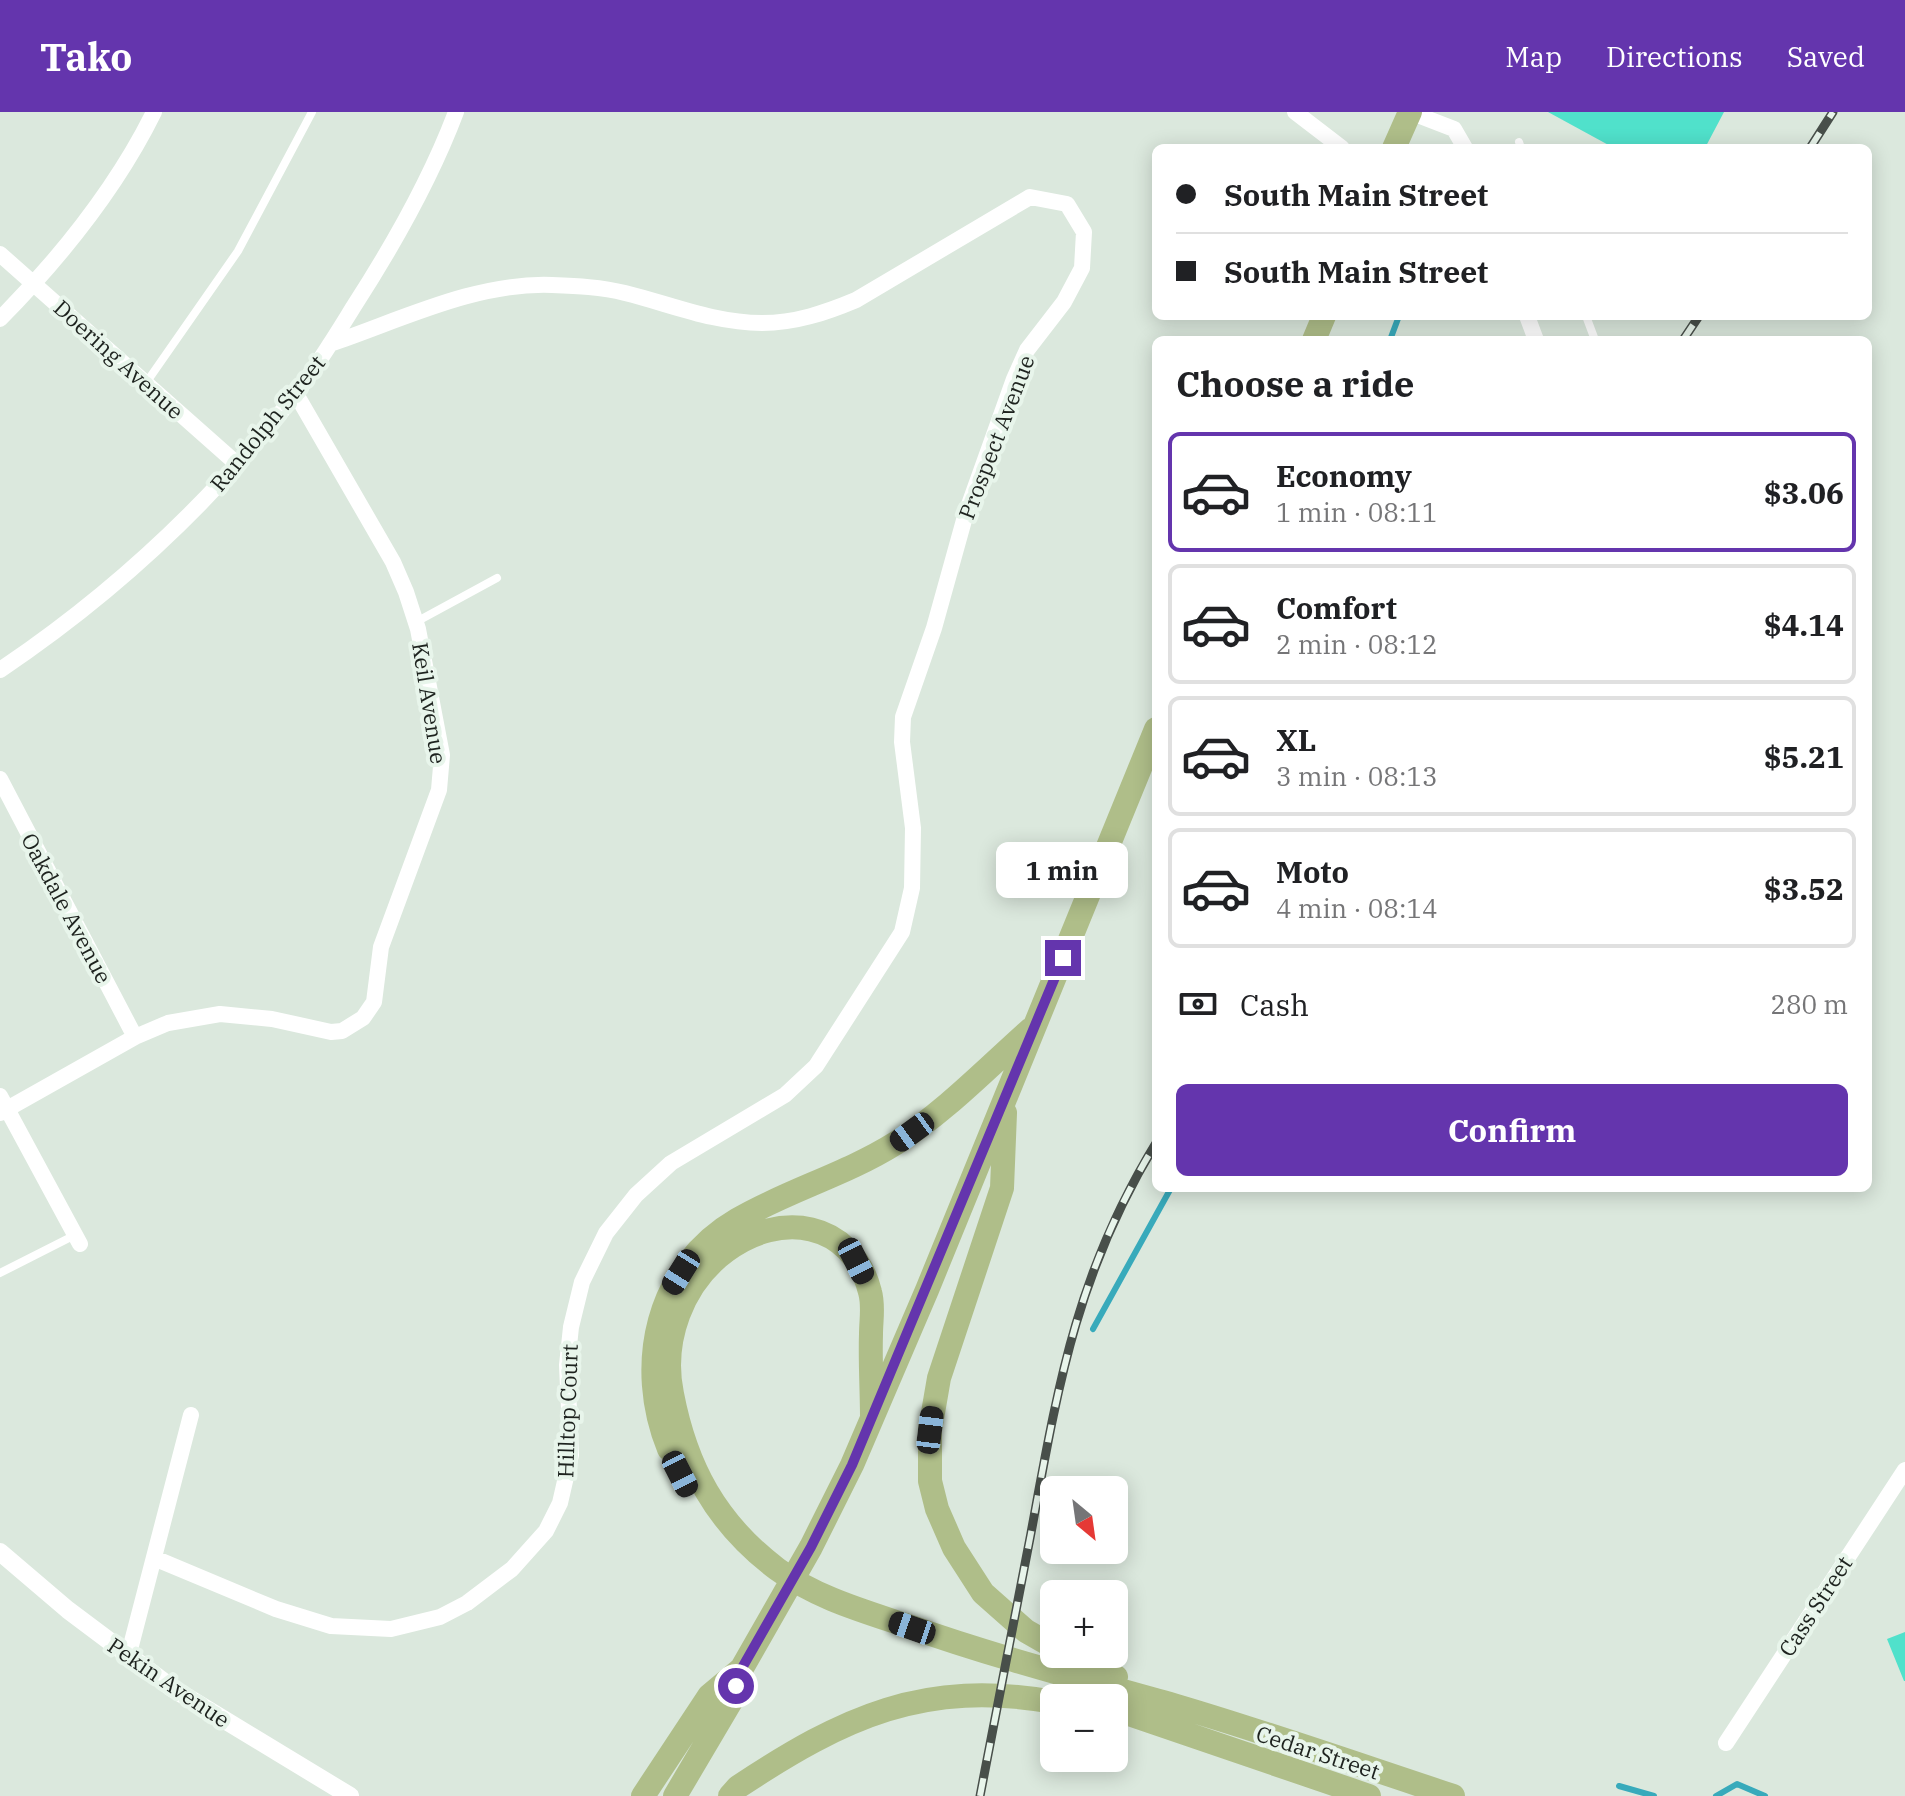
<!DOCTYPE html>
<meta charset="utf-8">
<style>
:root{--surface:#fff;--page:#f6f6f6;--text:#202124;--muted:#757577;--line:#e0e0e0;--accent:#6435ad}
body{margin:0;font-family:"IBM Plex Serif",serif;background:var(--page);color:var(--text);height:100vh;display:flex;flex-direction:column;font-size:30px;white-space:nowrap}
*{box-sizing:border-box;margin:0}
p{font-size:26px;color:var(--muted)}
.icon{flex:none;width:44px;height:44px;fill:none;stroke:currentColor;stroke-width:2;stroke-linecap:round;stroke-linejoin:round}
.map{position:relative;flex:1;overflow:hidden}
.side{position:absolute;left:1152px;top:224px;width:720px;height:856px;display:flex;flex-direction:column;background:var(--surface);border-radius:12px;box-shadow:0 4px 20px #0003}
.side>*{flex:none}
.hud{position:absolute;left:1152px;top:32px;width:720px;height:176px;border-radius:12px;box-shadow:0 4px 20px #0003;display:grid;align-content:center;height:176px;padding:0 24px;background:var(--surface)}
.needle{width:52px;rotate:151deg}
.buttons{position:absolute;left:1040px;top:1364px;display:grid;gap:16px}
.buttons a{display:grid;place-items:center;width:88px;height:88px;border-radius:12px;background:var(--surface);box-shadow:0 4px 20px #0003;font-size:40px}
.end{position:absolute;width:36px;height:36px;margin:-18px;border:10px solid #6435ad;background:#fff;box-shadow:0 0 0 4px #fff}
.from{border-radius:50%}
.bubble{position:absolute;height:56px;border-radius:12px;background:var(--surface);box-shadow:0 4px 20px #0003;font-size:26px;font-weight:800;line-height:56px;text-align:center}
.car{position:absolute;width:24px;height:48px;margin:-24px -12px;border-radius:10px;box-shadow:0 0 6px 2px #0007;background:linear-gradient(#222 24%,#8ab4d8 0 40%,#222 0 76%,#8ab4d8 0 86%,#222 0)}
.hud b{display:flex;align-items:center;gap:28px;height:76px;font-size:30px}
.hud b+b{border-top:2px solid var(--line)}
.hud i{width:20px;height:20px;background:var(--text)}
ul{padding:0;list-style:none}
li{display:flex;align-items:center;gap:24px;height:120px;margin:0 16px 12px;padding:0 8px;border:4px solid var(--line);border-radius:12px}
li div{flex:1}
li b{display:block;font-size:30px}
li em{font-style:normal;font-weight:800}
li.current{border-color:var(--accent)}
li>.icon{width:72px;height:72px;stroke-width:1.5}
h2{padding:0 24px;font-size:36px;line-height:96px}
.pay{display:flex;align-items:center;gap:20px;height:88px;padding:0 24px;font-size:30px}
.pay p{margin-inline-start:auto}
.action{display:flex;gap:16px;margin-top:auto;padding:16px 24px}
.action a{flex:1;height:92px;border-radius:12px;background:var(--accent);color:#fff;font-size:32px;font-weight:800;line-height:92px;text-align:center}
header{display:flex;align-items:center;gap:48px;box-sizing:border-box;height:112px;padding:0 40px;background:var(--accent);color:#fff}
header strong{font-size:38px}
nav{display:flex;gap:44px;margin-inline-start:auto;font-size:28px}
.map>svg:first-child{display:block}
</style>
<header>
<strong>Tako</strong>
<nav><a>Map</a><a>Directions</a><a>Saved</a></nav>
</header>
<div class="map">
<svg width="1905" height="1684" viewBox="0 0 1905 1684">
<rect width="100%" height="100%" fill="#dbe8dd"/>
<g fill="none" stroke-linecap="round" stroke-linejoin="round">
<path stroke="#38aabb" stroke-width="6" d="M1390 228 1399 204
M1093 1217 1171 1076
M1619 1674 1654 1684
M1716 1684 1737 1672 1765 1684"/>
</g>
<path fill="#50e1cb" d="M1548 0H1724L1705 36H1614Z
M1905 1520V1569H1904L1887 1527Z"/>
<g fill="none" stroke-linecap="round" stroke-linejoin="round">
<path stroke="#fff" stroke-width="8" d="M1519 30 1521 36
M1586 204 1595 228
M146 271 238 139 312 0
M416 510 497 466
M0 1161 75 1123"/>
<path stroke="#fff" stroke-width="16" d="M1295 0 1342 36
M1410 0 1454 17 1465 36
M0 142 237 352
M1527 204 1536 228
M0 207C60 146 116 77 154 0
M0 558C113 482 214 388 297 280 318 253 336 223 354 194 394 132 430 69 456 0
M0 667 135 925
M0 984 80 1132
M0 1001 135 925 168 911 220 902 272 907 331 920 342 919 363 906 374 890 381 835 439 678 442 643 418 517 406 480 393 450 296 282
M154 1446 276 1497 331 1514 391 1517 440 1505 467 1491 512 1457 546 1419 560 1391 571 1343 567 1253 571 1215 582 1170 606 1121 636 1083 671 1051 785 983 816 954 902 820 912 776 913 716 902 630 903 605 934 516 966 401 1014 267 1027 238 1064 190 1082 156 1084 120 1067 92 1030 85 856 188C825 201 795 211 762 211 714 211 670 192 625 181 601 175 577 174 552 173 476 170 401 208 330 232
M128 1545 191 1303
M1726 1631 1905 1358"/>
<path stroke="#fff" stroke-width="18" d="M0 1440 68 1498 172 1576 350 1684"/>
<path stroke="#afbe89" stroke-width="24" d="M1394 36 1410 0
M1314 228 1324 204
M1005 1001 1002 1076 939 1266 930 1318V1369L937 1397 954 1436 983 1481 1026 1519 1054 1535
M872 1306C872 1278 870 1250 871 1222 871 1208 874 1194 870 1180 852 1108 779 1099 726 1139 682 1171 661 1229 672 1282 686 1355 716 1411 777 1457 815 1485 860 1498 905 1513 995 1545 1088 1569 1180 1595 1271 1622 1362 1654 1453 1684
M669 1337C635 1254 656 1155 737 1108 788 1078 845 1063 896 1031 945 1000 987 956 1031 917
M1065 1542 1116 1565
M1114 1597 1369 1684
M643 1684 709 1584 740 1558
M675 1684 730 1591 742 1556 811 1435 852 1353 927 1178 1156 617
M730 1684 738 1675C844 1605 924 1567 1054 1590"/>
<g stroke="#484f4a" stroke-width="9">
<path id="rail" d="M1810 36 1833 0
M1683 228 1699 204
M980 1684C997 1596 1014 1509 1031 1421 1058 1274 1076 1162 1156 1031"/>
</g>
<use href="#rail" stroke="#e8f5eb" stroke-width="6" stroke-dasharray="18" stroke-linecap="butt"/>
</g>
<g fill="none" stroke-linecap="round" stroke-linejoin="round">
<path stroke="#6435ad" stroke-width="10" d="M736 1574 742 1556 811 1435 852 1353 1063 846"/>
</g>
<g text-anchor="middle" dominant-baseline="central" stroke-width="8" stroke-linejoin="round" paint-order="stroke">
<g font-size="22" fill="#1d221e" stroke="#e8f5eb">
<text transform="translate(119 247) rotate(42)">Doering Avenue</text>
<text transform="translate(267 311) rotate(-51)">Randolph Street</text>
<text transform="translate(996 325) rotate(-69)">Prospect Avenue</text>
<text transform="translate(430 591) rotate(81)">Keil Avenue</text>
<text transform="translate(67 796) rotate(62)">Oakdale Avenue</text>
<text transform="translate(567 1299) rotate(-88)">Hilltop Court</text>
<text transform="translate(1815 1494) rotate(-57)">Cass Street</text>
<text transform="translate(169 1570) rotate(34)">Pekin Avenue</text>
<text transform="translate(1318 1640) rotate(18)">Cedar Street</text>
</g>
</g>
</svg>
<div class="buttons">
<a><svg class="needle" viewBox="-14 -14 28 28"><path d="M0-13l5 13h-10z" fill="#e53935"/><path d="M0 13l5-13h-10z" fill="#757577"/></svg></a>
<a>+</a>
<a>−</a>
</div>
<i class="end from" style="left:736px;top:1574px"></i>
<i class="end" style="left:1063px;top:846px"></i>
<div class="bubble" style="left:996px;top:730px;width:132px">1 min</div>
<i class="car" style="left:912px;top:1020px;rotate:234deg"></i>
<i class="car" style="left:856px;top:1149px;rotate:153deg"></i>
<i class="car" style="left:681px;top:1160px;rotate:212deg"></i>
<i class="car" style="left:930px;top:1318px;rotate:7deg"></i>
<i class="car" style="left:680px;top:1362px;rotate:153deg"></i>
<i class="car" style="left:912px;top:1516px;rotate:289deg"></i>
<div class="hud">
<b><i class="from"></i>South Main Street</b>
<b><i></i>South Main Street</b>
</div>
<section class="side">
<h2>Choose a ride</h2>
<ul>
<li class="current"><svg class="icon" aria-label="car" viewBox="0 0 24 24"><path d="M5 17H2v-5l4-1 3-4h7l3 4 3 1v5h-3M9 17h6M6 11h13"/><circle cx="7" cy="17" r="2"/><circle cx="17" cy="17" r="2"/></svg><div><b>Economy</b><p>1 min · 08:11</p></div><em>$3.06</em></li>
<li><svg class="icon" aria-label="car" viewBox="0 0 24 24"><path d="M5 17H2v-5l4-1 3-4h7l3 4 3 1v5h-3M9 17h6M6 11h13"/><circle cx="7" cy="17" r="2"/><circle cx="17" cy="17" r="2"/></svg><div><b>Comfort</b><p>2 min · 08:12</p></div><em>$4.14</em></li>
<li><svg class="icon" aria-label="car" viewBox="0 0 24 24"><path d="M5 17H2v-5l4-1 3-4h7l3 4 3 1v5h-3M9 17h6M6 11h13"/><circle cx="7" cy="17" r="2"/><circle cx="17" cy="17" r="2"/></svg><div><b>XL</b><p>3 min · 08:13</p></div><em>$5.21</em></li>
<li><svg class="icon" aria-label="car" viewBox="0 0 24 24"><path d="M5 17H2v-5l4-1 3-4h7l3 4 3 1v5h-3M9 17h6M6 11h13"/><circle cx="7" cy="17" r="2"/><circle cx="17" cy="17" r="2"/></svg><div><b>Moto</b><p>4 min · 08:14</p></div><em>$3.52</em></li>
</ul>
<div class="pay"><svg class="icon" aria-label="cash" viewBox="0 0 24 24"><path d="M3 7h18v10H3z"/><circle cx="12" cy="12" r="2"/></svg>Cash<p>280 m</p></div>
<div class="action"><a>Confirm</a></div>
</section>
</div>
